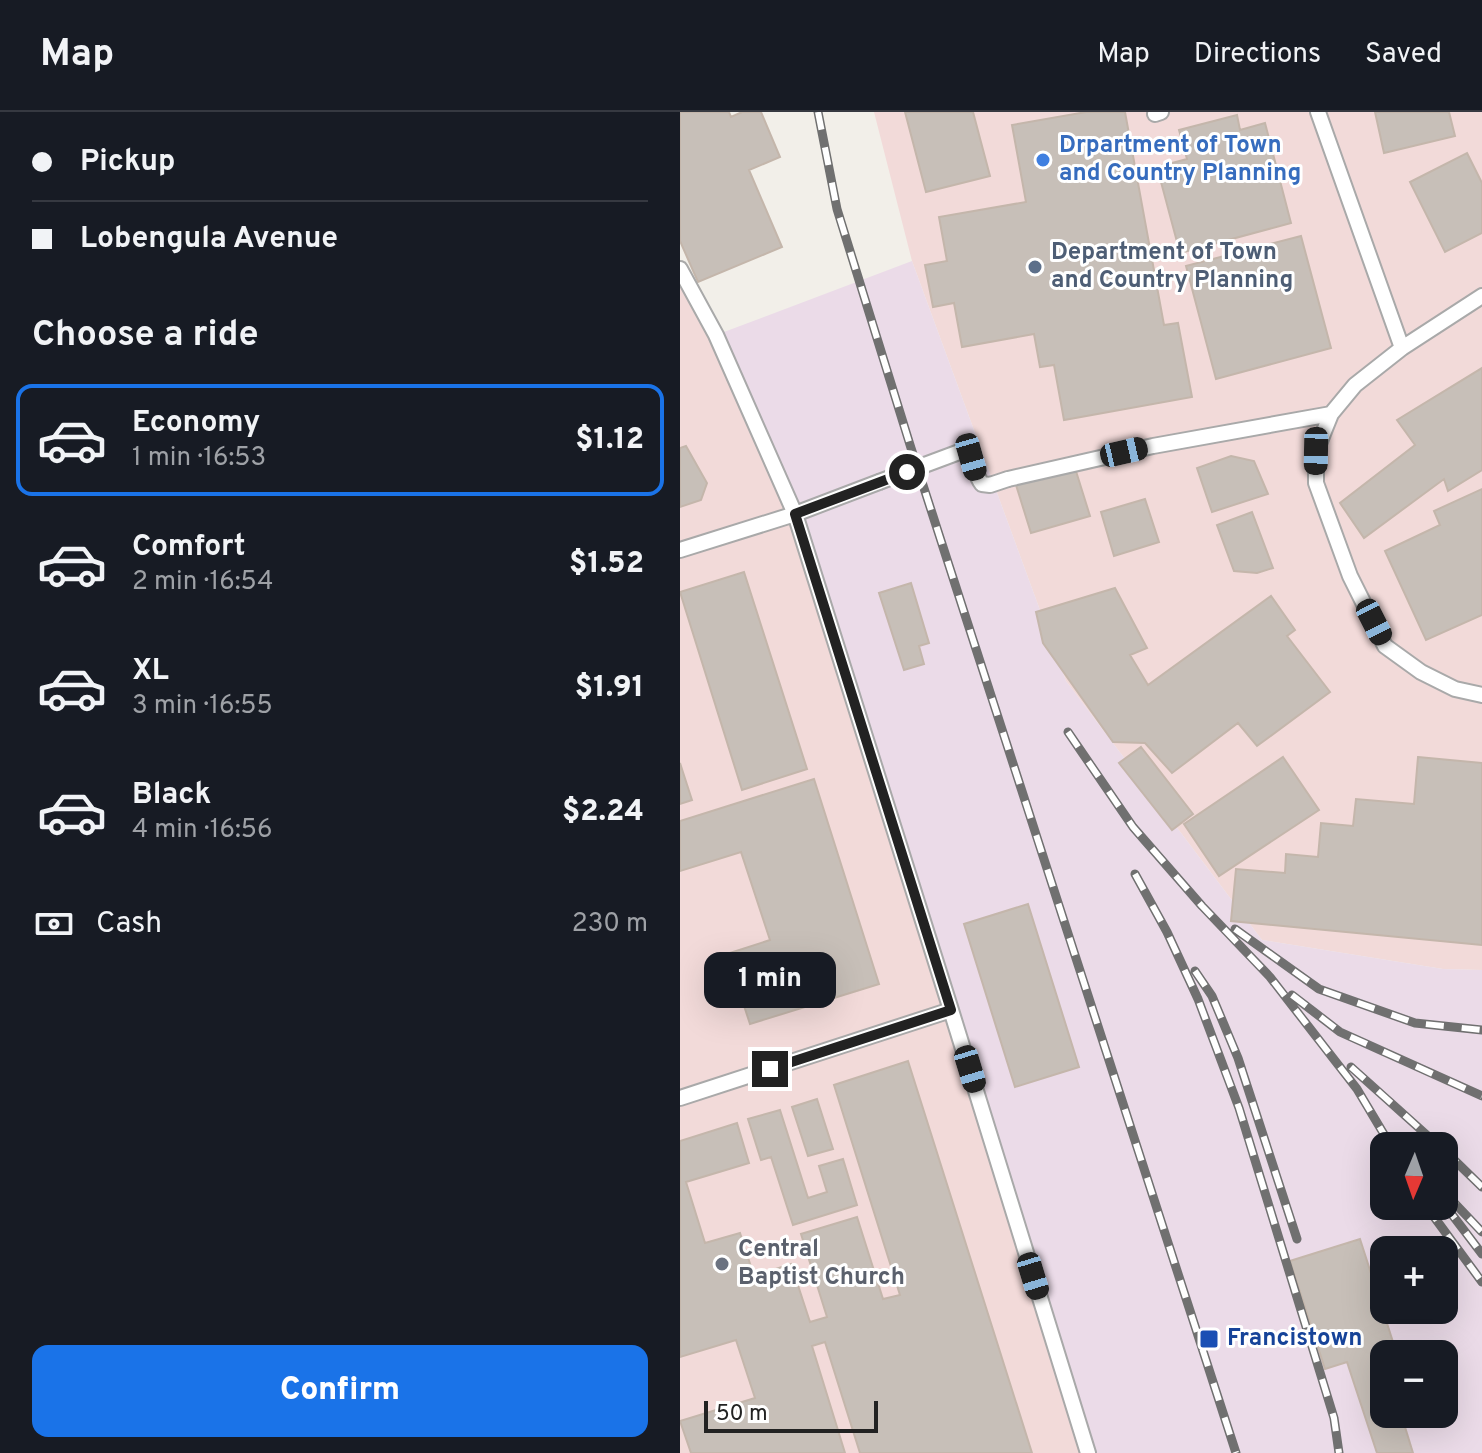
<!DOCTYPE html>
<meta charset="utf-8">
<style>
:root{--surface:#171b24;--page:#20242c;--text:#f1f3f6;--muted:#9ea1a6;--line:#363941;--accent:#1a73e8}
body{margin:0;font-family:Overpass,sans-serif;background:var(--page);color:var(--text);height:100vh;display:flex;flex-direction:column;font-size:30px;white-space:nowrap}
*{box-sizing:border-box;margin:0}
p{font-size:26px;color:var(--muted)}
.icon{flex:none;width:44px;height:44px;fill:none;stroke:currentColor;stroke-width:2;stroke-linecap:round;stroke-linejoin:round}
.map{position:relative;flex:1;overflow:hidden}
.sheet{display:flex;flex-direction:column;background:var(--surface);width:680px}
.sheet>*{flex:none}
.banner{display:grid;align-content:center;height:176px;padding:0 32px;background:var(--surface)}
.needle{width:52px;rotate:182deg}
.tools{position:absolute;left:690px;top:1020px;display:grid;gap:16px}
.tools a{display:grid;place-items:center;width:88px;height:88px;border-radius:16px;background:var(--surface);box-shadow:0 8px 32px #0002;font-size:40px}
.scale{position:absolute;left:24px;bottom:20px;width:174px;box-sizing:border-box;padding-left:8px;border:4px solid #222;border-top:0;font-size:22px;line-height:28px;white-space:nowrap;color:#222;-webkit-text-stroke:6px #fff;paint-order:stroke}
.end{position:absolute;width:36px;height:36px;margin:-18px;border:10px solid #222;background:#fff;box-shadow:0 0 0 4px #fff}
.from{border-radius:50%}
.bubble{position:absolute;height:56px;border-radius:16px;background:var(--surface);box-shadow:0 8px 32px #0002;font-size:26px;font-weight:800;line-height:56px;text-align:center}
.car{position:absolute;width:24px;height:48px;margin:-24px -12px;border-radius:10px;box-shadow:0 0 6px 2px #0007;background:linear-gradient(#222 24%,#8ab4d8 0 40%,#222 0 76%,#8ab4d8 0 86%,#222 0)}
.banner b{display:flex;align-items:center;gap:28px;height:76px;font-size:30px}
.banner b+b{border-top:2px solid var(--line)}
.banner i{width:20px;height:20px;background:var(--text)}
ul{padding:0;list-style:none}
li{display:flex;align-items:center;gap:24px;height:112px;margin:0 16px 12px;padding:0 16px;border:4px solid transparent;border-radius:16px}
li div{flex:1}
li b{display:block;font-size:30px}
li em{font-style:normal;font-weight:800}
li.selected{border-color:var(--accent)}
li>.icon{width:72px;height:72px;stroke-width:1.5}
h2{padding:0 32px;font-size:36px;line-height:96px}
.pay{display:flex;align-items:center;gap:20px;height:88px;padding:0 32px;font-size:30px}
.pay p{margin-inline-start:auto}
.cta{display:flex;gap:16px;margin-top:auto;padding:16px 32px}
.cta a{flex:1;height:92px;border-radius:16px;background:var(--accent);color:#fff;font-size:32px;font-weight:800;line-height:92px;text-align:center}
header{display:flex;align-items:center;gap:48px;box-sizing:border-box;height:112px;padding:0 40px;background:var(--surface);border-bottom:2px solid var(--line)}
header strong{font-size:38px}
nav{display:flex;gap:44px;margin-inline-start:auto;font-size:28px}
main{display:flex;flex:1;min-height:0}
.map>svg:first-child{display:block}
</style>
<header>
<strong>Map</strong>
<nav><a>Map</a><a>Directions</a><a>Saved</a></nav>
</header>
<main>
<section class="sheet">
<div class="banner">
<b><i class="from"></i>Pickup</b>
<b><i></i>Lobengula Avenue</b>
</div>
<h2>Choose a ride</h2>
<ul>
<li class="selected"><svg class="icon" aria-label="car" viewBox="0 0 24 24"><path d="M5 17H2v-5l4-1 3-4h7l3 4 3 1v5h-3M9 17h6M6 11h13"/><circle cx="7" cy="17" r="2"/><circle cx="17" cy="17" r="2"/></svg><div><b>Economy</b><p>1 min · 16:53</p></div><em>$1.12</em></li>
<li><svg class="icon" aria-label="car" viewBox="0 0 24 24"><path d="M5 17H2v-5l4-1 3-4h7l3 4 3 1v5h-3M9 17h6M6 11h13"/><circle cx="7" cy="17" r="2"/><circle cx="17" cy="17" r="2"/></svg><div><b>Comfort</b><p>2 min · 16:54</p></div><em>$1.52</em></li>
<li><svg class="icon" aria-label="car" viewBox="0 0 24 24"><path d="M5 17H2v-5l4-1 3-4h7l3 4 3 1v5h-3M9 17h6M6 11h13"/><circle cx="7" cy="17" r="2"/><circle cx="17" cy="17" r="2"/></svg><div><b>XL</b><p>3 min · 16:55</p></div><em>$1.91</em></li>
<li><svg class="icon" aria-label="car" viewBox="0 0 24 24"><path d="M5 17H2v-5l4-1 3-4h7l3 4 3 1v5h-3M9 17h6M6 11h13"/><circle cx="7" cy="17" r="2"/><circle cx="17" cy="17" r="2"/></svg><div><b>Black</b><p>4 min · 16:56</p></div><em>$2.24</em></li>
</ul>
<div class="pay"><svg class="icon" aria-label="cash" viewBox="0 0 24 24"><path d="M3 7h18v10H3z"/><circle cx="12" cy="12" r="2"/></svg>Cash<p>230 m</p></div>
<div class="cta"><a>Confirm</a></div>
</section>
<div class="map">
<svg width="802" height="1341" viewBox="0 0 802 1341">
<rect width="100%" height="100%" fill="#f2efe9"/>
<path fill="#f2dad9" d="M194 0H802V858L763 857 582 828 386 569 232 149Z
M0 157 115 402 408 1341H0Z"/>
<path fill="#ebdbe8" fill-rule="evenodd" d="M232 149 386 569 582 828 763 857 802 858V1341H408L115 402 36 223ZM704 1034H764V1094H704ZM704 1138H764V1198H704ZM704 1242H764V1302H704Z"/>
<path fill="#c7bfb8" stroke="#c4b6ab" stroke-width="2" d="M0 0H49L51 5 62 0H81L100 45 69 58 102 135 18 170 0 129Z
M225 0H293L310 64 246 80Z
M406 0H445L484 213 498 211 512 285 384 308 374 253 360 255 354 222 282 235 274 191 253 195 245 153 267 149 259 105 346 90 332 13Z
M695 0H769L775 24 704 41Z
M557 3 560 18 585 11 611 111 500 141 477 55 507 47 499 18Z
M787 41 802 71V121L765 140 730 70Z
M621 124 651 236 536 267 506 154Z
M802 256V358L768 379 764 367 684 426 660 391 735 333 717 308Z
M6 334 27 371 21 388 0 395V336Z
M551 344 574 349 588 382 532 400 517 356Z
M395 356 410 404 351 421 336 373Z
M802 377V503L746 528 705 439 760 413 754 399Z
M465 387 479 430 434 444 421 400Z
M572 400 593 456 577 461 554 459 537 413Z
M64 460 127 657 62 678 0 480Z
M231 471 249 531 239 534 244 552 224 558 199 481Z
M435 476 467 536 450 543 468 573 591 484 615 518 607 524 650 580 577 634 558 611 492 661 465 631 433 630 363 531 356 500Z
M461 635 513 702 492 718 439 651Z
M603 645 639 698 539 764 504 712Z
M738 645 802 651V833L551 809 556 757 605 761 606 742 638 745 641 711 673 714 676 687 734 692Z
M0 651 12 688 0 692Z
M134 667 199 872 70 912 47 842 90 828 61 740 0 759V709Z
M348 792 399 955 335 975 284 812Z
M228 949 352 1341H180L145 1230 132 1234 165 1341H11L0 1309 75 1286 56 1228 0 1245V1029L57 1011 69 1051 6 1070 25 1131 60 1121 74 1164 111 1152 130 1210 147 1205 121 1122 177 1105 203 1187 220 1183 154 973Z
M137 987 153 1037 128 1044 112 995Z
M100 998 128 1086 147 1080 139 1054 163 1047 177 1093 113 1113 91 1045 81 1048 68 1007Z
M680 1127 713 1230 699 1234 704 1250V1302H721L733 1341H697L667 1250 645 1257 610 1149Z"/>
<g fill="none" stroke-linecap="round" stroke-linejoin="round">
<g stroke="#a9a9a9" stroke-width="18">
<path id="service" d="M638 0 722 236
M475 2 481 0
M0 157 36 223 115 402 271 898 408 1341
M802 184 722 236 675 273 651 302 636 339V371L670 464 705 534 741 560 775 577 802 583
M328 367 473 334 651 302
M0 438 115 402 199 370
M0 986 271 898"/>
</g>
<use href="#service" stroke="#fff" stroke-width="14"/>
<g stroke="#707070" stroke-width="9">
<path id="rail" d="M138 0 157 97 231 336 556 1341
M388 620 453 715 522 794 590 865 677 977 711 1034
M455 762 487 820 518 887 559 996 654 1306 659 1341
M555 817 639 877 735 911 802 918
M515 859 532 884 558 946 617 1127
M612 883 660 920 802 984
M671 955 759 1034
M764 1038 802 1075
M764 1080 802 1120
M764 1092 802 1142
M746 1094 802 1170"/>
</g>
<use href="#rail" stroke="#fff" stroke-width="6" stroke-dasharray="18" stroke-linecap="butt"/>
<g stroke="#a9a9a9" stroke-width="18" stroke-linecap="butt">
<path id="service-bridge" d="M199 370 282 339C296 344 293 361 302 372L310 373 328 367"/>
</g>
<use href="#service-bridge" stroke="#fff" stroke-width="14"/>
</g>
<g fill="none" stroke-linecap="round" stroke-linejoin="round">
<path stroke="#222" stroke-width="10" d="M90 957 271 898 115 402 227 360"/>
</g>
<circle fill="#3f7fe0" stroke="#fff" stroke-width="3" cx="363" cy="48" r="8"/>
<circle fill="#5c6f8a" stroke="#fff" stroke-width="3" cx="355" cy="155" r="8"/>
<circle fill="#6b7280" stroke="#fff" stroke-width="3" cx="42" cy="1152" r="8"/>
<rect fill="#1a4fb4" stroke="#fff" stroke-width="3" x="519" y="1217" width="20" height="20" rx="4"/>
<g text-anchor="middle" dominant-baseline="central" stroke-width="6" stroke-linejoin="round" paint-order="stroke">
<g font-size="24" font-weight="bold" fill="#366cbe" stroke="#fff" text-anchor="start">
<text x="379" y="34">Drpartment of Town<tspan x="379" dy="28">and Country Planning</tspan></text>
</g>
<g font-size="24" font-weight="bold" fill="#4e5e75" stroke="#fff" text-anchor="start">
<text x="371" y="141">Department of Town<tspan x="371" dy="28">and Country Planning</tspan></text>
</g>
<g font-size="24" font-weight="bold" fill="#5b616d" stroke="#fff" text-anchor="start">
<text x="58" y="1138">Central<tspan x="58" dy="28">Baptist Church</tspan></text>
</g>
<g font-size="24" font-weight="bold" fill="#164399" stroke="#fff" text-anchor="start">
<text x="547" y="1227">Francistown</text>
</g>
</g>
</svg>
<div class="tools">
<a><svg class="needle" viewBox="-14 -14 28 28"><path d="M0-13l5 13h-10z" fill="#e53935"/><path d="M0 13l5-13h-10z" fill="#9ea1a6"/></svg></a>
<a>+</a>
<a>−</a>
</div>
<div class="scale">50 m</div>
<i class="end from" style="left:227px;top:360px"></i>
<i class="end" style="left:90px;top:957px"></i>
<div class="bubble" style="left:24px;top:840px;width:132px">1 min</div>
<i class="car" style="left:636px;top:339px;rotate:181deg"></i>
<i class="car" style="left:444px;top:340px;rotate:77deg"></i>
<i class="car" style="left:291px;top:345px;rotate:164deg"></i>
<i class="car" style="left:694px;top:510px;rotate:153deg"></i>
<i class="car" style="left:290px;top:957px;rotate:163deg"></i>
<i class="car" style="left:353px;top:1164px;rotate:163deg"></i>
</div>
</main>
